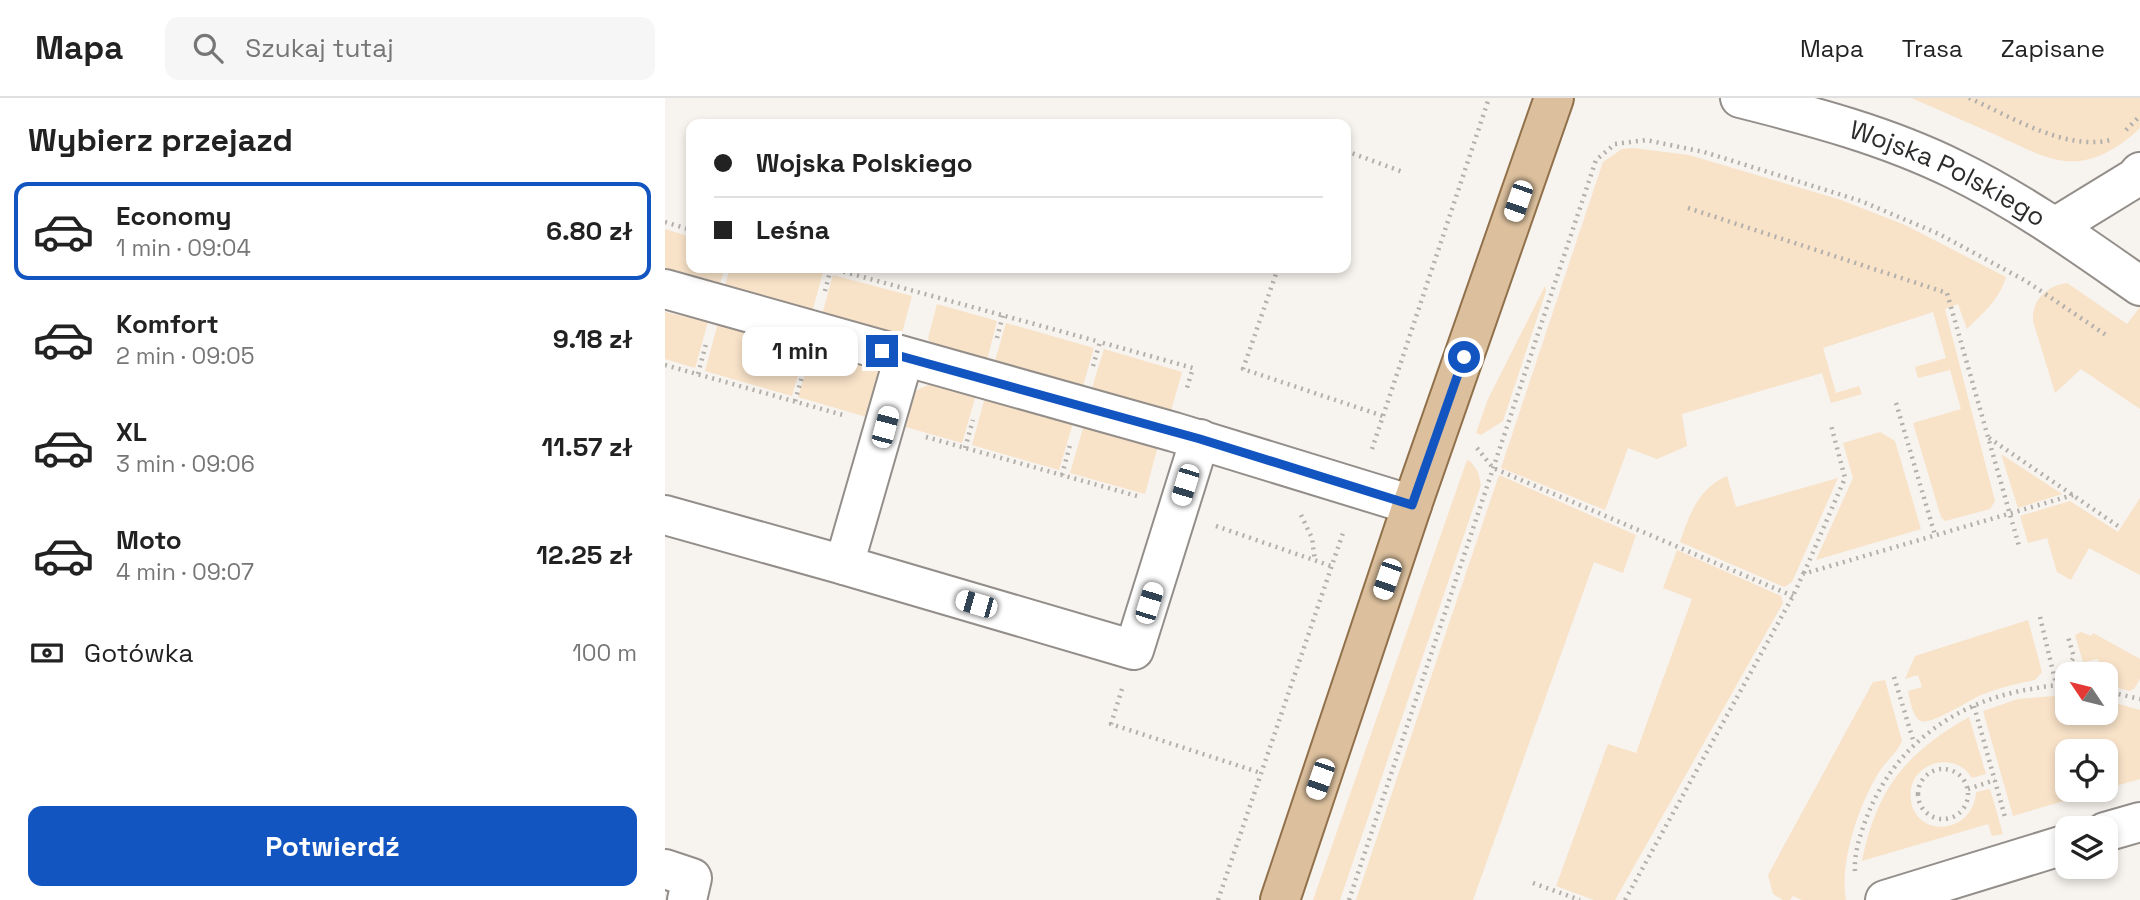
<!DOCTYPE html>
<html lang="pl">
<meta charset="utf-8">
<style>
:root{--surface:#fff;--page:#f6f6f6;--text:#222;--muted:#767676;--line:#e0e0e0;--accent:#1355c0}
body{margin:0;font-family:"Space Grotesk",sans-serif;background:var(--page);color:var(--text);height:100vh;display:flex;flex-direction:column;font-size:26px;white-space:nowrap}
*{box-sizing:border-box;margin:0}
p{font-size:23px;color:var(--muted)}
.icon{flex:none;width:38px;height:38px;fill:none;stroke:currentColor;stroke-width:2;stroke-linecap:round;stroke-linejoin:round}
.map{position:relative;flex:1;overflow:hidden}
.side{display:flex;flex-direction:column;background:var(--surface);width:665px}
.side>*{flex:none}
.guide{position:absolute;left:21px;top:21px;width:665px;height:154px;border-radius:14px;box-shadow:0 4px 10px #0003;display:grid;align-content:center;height:154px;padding:0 28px;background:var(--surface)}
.needle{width:46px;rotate:305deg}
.fabs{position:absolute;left:1390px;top:564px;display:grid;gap:14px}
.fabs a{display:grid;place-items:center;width:63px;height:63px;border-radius:14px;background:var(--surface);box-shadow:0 4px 10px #0003;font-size:35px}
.end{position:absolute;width:32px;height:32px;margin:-16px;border:9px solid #1355c0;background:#fff;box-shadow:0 0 0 4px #fff}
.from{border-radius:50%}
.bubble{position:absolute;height:49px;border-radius:14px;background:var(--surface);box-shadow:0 4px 10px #0003;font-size:23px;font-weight:600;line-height:49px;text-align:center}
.car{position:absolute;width:21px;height:42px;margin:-21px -10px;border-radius:9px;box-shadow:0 0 5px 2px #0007;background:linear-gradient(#fff 24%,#345 0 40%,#fff 0 76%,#345 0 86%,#fff 0)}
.guide b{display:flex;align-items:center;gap:24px;height:66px;font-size:26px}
.guide b+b{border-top:2px solid var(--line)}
.guide i{width:18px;height:18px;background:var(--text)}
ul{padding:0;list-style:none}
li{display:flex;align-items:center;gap:21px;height:98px;margin:0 14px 10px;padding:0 14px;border:4px solid transparent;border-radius:14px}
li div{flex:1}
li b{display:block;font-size:26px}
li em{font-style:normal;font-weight:600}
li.on{border-color:var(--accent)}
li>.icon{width:63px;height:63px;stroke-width:1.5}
h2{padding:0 28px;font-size:32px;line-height:84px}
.pay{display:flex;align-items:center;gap:18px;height:77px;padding:0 28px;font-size:26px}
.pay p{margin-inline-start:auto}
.primary-button{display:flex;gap:14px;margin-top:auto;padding:14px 28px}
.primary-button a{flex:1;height:80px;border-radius:14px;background:var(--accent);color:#fff;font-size:28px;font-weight:600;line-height:80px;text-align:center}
header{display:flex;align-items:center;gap:42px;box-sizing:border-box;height:98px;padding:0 35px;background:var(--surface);border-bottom:2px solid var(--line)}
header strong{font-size:33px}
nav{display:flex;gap:38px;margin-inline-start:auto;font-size:24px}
.search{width:490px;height:63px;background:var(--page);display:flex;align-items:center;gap:18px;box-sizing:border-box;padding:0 24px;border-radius:14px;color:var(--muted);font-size:26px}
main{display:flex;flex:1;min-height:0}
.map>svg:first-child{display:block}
</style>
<header>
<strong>Mapa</strong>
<div class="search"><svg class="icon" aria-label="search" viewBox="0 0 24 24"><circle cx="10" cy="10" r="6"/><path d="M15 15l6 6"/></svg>Szukaj tutaj</div>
<nav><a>Mapa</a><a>Trasa</a><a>Zapisane</a></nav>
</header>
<main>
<section class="side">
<h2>Wybierz przejazd</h2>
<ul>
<li class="on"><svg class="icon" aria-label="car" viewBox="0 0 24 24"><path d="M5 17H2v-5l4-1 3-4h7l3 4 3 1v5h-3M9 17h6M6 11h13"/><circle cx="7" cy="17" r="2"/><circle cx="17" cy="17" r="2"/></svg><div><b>Economy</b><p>1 min · 09:04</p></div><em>6.80 zł</em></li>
<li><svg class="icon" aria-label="car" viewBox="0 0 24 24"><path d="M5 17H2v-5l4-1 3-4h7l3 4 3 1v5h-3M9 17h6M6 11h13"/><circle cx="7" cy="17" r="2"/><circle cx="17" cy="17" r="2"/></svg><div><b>Komfort</b><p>2 min · 09:05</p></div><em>9.18 zł</em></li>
<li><svg class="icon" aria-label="car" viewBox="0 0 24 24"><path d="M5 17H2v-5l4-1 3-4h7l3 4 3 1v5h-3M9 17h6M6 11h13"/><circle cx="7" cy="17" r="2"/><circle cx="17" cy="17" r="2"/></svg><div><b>XL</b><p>3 min · 09:06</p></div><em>11.57 zł</em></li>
<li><svg class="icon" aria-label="car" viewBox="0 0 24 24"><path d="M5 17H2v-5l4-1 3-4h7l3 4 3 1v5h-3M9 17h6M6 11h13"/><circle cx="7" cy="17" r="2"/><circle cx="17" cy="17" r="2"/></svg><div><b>Moto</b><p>4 min · 09:07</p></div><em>12.25 zł</em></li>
</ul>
<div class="pay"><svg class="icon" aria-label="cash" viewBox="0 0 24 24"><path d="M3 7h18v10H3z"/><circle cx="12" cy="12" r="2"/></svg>Gotówka<p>100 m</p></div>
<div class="primary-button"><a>Potwierdź</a></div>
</section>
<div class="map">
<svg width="1475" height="802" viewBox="0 0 1475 802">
<rect width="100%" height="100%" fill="#f7f3ee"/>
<path fill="#f8e2c8" d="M1246 0H1475V30C1460 45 1436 61 1414 63 1385 66 1357 48 1331 37 1303 25 1275 12 1246 0Z
M968 50 1024 57 1176 102 1240 127 1341 179C1334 202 1319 214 1302 231L1293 206 1280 211 1330 403 1325 411 1280 423 1276 419 1248 325 1296 311 1285 272 1253 280 1250 269 1281 260 1268 214 1158 250 1171 295 1194 288 1197 296 1166 305 1157 275 1017 316 1022 348 992 361 963 350 940 412 836 370 938 64 957 51Z
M0 131 26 139V170H60L52 195 6 179 0 169Z
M65 170H142L158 174 145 222 57 198Z
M168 177 247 198 234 246 155 224Z
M1402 185 1462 226 1475 209V311L1416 271 1390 295 1368 223C1367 202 1381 188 1402 185Z
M880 188 881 193 838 323 816 337 811 335 823 301Z
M272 206 332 223 320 270 269 251 263 240Z
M0 214 43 224 30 270 0 261Z
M53 225 141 250 127 298 40 273Z
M341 225 429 250 415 298 327 273Z
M439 251 517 274 505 316 426 293Z
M147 252 226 275 212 322 133 299Z
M267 286 311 297 297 345 237 328C244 306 242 292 267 286Z
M320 299 408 325 394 372 307 347Z
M419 327 493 348 480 396 405 375Z
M1215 334 1230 343 1256 431 1151 462 1188 380 1178 345Z
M1336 356 1397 396 1353 410Z
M802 362 806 364 813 374 816 387 675 802H648Z
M834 377 971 437 958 475 929 464 808 802H691Z
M1062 378 1071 409 1173 380 1127 484 1119 489 1015 444C1025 415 1033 391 1062 378Z
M1475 400V477L1424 450 1406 482 1392 474 1382 440 1363 445 1355 418 1405 403 1453 434Z
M1012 452 1116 498 1118 505 950 802H929L891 788 943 646 971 655 1027 501 998 490Z
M1363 522 1377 574 1370 582C1351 585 1334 590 1316 597 1304 602 1267 627 1256 623 1247 619 1245 601 1243 593L1257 589 1253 577 1240 581 1250 558Z
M1416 534 1426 538 1428 535 1475 561V581L1469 591 1464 593 1440 586V576H1429L1437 573 1433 561 1418 564 1410 537Z
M1220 582 1237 643C1232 655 1221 663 1214 674 1194 706 1174 765 1181 802H1137L1128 798 1125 802H1118L1108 796 1103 777 1208 584Z
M1402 597V614H1440V602L1475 612V681L1440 691V653H1402V691H1439L1348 718 1318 613 1353 601Z
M1304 619 1321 676 1307 680C1289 650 1240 666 1246 703 1253 742 1309 735 1311 694L1325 691 1338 736 1327 738 1323 726 1197 763C1212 690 1241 655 1304 619Z"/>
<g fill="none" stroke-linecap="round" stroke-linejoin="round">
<g stroke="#938e8a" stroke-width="42">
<g id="minor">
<path id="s1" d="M1075 0C1147 18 1222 38 1289 71 1355 103 1415 146 1475 188"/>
<path d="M1390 129 1470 80 1475 74"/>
<path d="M0 191 509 334 747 407"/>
<path d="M239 259 179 467 469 552 535 341"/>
<path d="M0 417 179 467"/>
<path d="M1440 734 1475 724"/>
<path d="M0 771 27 780 22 802"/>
<path d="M1220 802 1402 746"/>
</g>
</g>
<g stroke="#90714b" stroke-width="42">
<path id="major" d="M615 802 747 407 889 0"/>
</g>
<path stroke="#b3b0ac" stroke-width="4.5" stroke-dasharray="2 5" stroke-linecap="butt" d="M1304 0C1345 18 1400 53 1445 42
M1461 32 1475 18
M681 53 738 74
M1023 110 1282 195 1354 448
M0 124 26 132
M165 170 435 244
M613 170 578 271 718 318
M160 193 166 170
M332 240 338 217
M0 267 178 317
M428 268 435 244 528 270 521 293
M33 276 41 246
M130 303 139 272
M1231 305 1270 437
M261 339 472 398
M1324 340 1453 428
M300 350 308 322
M812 350 828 370 1128 498
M707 351 824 0
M397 377 405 347
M636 417 647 440 650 463
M551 428 666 468
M1139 475 1180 380 1166 327
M1375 519 1391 586
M1229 579 1249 645
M1392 586 1409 559 1403 539
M457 591 446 626 596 675
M1440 593 1475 601
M1309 608 1340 719
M1253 696a25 25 0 1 1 50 0a25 25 0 1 1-50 0Z
M1303 691 1330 682
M1190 773C1189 756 1195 737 1201 721 1227 651 1286 606 1360 592 1374 590 1387 586 1402 588
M868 785 915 802
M553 802 679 432
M684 802 931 62 950 46 981 42 1039 54 1196 103 1274 136 1361 183 1441 237
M960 802 1128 498 1138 476 1408 397"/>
<use href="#minor" stroke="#fff" stroke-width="38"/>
<use href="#major" stroke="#dcc09e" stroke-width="38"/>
</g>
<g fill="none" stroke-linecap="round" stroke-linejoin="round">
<path stroke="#1355c0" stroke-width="9" d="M217 253 535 341 747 407 799 259"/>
</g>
<g text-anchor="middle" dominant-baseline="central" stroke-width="6" stroke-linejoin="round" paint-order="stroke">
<g font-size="26" fill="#2e2c2a" stroke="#fff">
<text stroke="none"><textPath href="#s1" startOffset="222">Wojska Polskiego</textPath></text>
</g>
</g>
</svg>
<div class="fabs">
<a><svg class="needle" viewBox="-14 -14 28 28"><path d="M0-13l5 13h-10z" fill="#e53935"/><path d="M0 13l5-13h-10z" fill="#767676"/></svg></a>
<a><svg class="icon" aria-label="locate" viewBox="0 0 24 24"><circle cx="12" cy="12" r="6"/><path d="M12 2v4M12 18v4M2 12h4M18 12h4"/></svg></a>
<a><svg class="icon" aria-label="layers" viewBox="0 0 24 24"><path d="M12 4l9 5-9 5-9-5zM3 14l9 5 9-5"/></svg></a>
</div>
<i class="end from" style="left:799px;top:259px"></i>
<i class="end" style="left:217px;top:253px"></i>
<div class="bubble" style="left:77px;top:229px;width:116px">1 min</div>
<i class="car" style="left:853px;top:103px;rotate:199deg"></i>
<i class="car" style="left:220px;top:329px;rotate:15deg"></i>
<i class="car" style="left:520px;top:387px;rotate:197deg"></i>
<i class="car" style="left:722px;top:481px;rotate:199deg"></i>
<i class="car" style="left:484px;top:505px;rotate:17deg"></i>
<i class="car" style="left:311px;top:506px;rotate:286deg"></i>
<i class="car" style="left:655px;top:681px;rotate:199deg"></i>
<div class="guide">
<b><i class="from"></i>Wojska Polskiego</b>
<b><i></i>Leśna</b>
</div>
</div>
</main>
